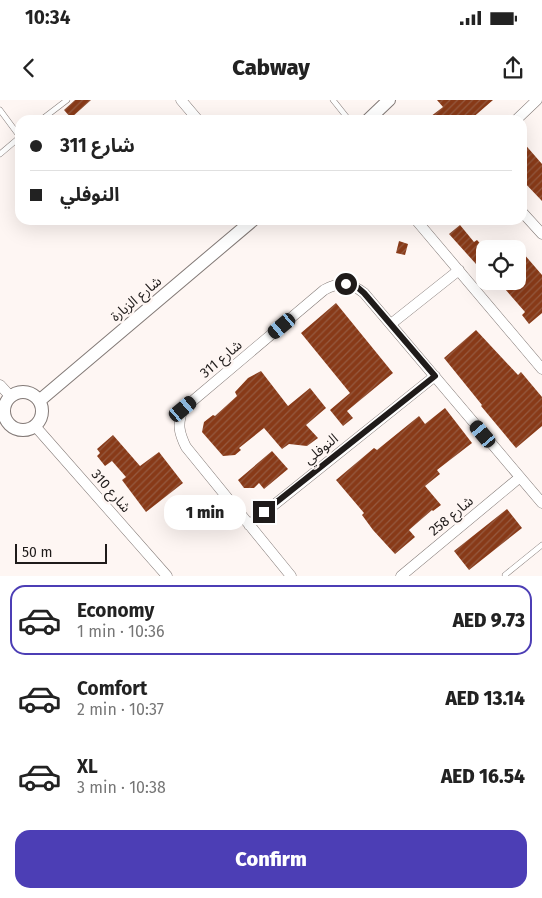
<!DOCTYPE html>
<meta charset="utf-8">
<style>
:root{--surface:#fff;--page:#f6f6f6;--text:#222;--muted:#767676;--line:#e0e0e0;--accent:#4c3eb5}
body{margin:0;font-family:"Fira Sans","Noto Sans Arabic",sans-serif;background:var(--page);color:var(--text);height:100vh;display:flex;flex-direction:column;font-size:19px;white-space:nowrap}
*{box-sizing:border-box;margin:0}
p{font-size:16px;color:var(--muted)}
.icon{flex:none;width:28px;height:28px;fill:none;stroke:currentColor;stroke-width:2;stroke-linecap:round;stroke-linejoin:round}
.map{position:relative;height:476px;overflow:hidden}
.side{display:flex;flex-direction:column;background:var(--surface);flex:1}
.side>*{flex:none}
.banner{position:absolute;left:15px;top:15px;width:512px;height:110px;border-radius:15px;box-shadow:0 5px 20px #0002;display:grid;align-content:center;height:110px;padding:0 15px;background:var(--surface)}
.controls{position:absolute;left:476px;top:140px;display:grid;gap:10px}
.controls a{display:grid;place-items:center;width:50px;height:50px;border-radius:10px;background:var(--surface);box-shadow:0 5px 20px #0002;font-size:25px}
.scale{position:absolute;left:15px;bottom:12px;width:92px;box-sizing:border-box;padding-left:5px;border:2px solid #1f1b1a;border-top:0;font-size:14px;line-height:18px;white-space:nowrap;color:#1f1b1a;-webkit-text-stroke:4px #fef6f3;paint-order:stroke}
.end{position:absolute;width:22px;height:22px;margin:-11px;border:6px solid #1f1b1a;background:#fff;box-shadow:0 0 0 2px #fff}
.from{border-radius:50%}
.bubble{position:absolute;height:35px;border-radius:15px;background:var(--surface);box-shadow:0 5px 20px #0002;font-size:16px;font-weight:800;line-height:35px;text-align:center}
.car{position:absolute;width:15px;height:30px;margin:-15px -8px;border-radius:6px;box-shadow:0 0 4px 1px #0007;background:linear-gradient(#222 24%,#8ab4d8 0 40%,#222 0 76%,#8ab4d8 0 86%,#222 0)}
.banner b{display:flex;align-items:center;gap:18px;height:48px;font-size:19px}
.banner b+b{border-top:1px solid var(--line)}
.banner i{width:12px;height:12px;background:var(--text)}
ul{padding:9px 0 0;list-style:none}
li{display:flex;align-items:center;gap:15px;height:70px;margin:0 10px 8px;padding:0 5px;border:2px solid transparent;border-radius:15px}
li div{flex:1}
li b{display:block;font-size:19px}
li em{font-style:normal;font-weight:800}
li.current{border-color:var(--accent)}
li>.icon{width:45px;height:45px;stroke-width:1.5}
.action{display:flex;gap:10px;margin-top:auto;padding:10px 15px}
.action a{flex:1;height:58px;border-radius:15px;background:var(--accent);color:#fff;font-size:20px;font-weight:800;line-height:58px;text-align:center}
.status{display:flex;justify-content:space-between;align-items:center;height:35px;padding:0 25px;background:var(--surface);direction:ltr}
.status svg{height:14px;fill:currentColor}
header{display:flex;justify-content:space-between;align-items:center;height:65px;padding:0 15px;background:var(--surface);font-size:22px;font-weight:800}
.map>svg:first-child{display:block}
</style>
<div class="status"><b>10:34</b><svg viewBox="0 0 49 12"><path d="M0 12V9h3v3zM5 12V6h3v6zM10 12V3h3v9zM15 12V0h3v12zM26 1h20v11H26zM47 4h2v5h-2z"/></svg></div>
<header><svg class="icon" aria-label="back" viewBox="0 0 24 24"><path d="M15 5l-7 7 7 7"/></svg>Cabway<svg class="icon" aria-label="share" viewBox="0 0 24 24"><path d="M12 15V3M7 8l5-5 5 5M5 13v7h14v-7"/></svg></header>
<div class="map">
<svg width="542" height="476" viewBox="0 0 542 476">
<defs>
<pattern id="building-hatch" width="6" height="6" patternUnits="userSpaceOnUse" patternTransform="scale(1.25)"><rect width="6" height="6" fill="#883a18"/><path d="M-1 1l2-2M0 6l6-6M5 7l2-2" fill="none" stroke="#955a40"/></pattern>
</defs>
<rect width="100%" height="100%" fill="#fef6f3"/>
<path fill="url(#building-hatch)" d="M75 0H91L71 18 64 10Z
M437 0H493L470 20H426L443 7Z
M522 41 542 64V101L522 80Z
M460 125 474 142 477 140 485 149V174L449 134Z
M399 141 408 144 405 155 396 153Z
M517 146 542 175V213L529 224 522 215 525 212 498 181H518Z
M336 203 393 273 347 311 353 318 343 326 330 310 350 293 301 233Z
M476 230 518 275 521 272 542 297V326L516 348 481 306 482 305 444 258Z
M261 271 288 306 310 288 326 308 306 325 318 338 307 346 289 344 282 349 264 328 239 348 241 350 235 355 223 356 202 332 204 322 213 315 215 316 237 296 235 292 248 278Z
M445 308 472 343 437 370 440 374 425 386 441 405 433 411 432 410 409 430 415 437 395 454 373 430 362 415 364 413 336 380 374 348 377 350 419 316 425 324Z
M113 335 140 366 159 352 183 383 146 412 122 380 126 377 112 361 105 366 97 356 100 353 97 349Z
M272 351 288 369 264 389 259 383 254 388H244L238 380Z
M507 409 522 428 469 470 454 451Z"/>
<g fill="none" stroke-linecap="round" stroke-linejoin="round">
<g stroke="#827976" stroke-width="6">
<path id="service" d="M333 0 349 20
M0 10 20 37
M41 20 67 0
M0 54 20 37
M505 475 542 445"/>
</g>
<g stroke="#827976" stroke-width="11">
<path id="minor" d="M181 0 198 20
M516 20 537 0
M522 112 542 134
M416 120 542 269
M391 224 459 170
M0 285 11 297
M35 326 167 476
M249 425 435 276
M291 476 186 347C179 333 177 324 183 309L324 190C339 182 350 182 364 193L542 403
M401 476 519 378"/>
</g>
<g stroke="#827976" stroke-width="14">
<path id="tertiary" d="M368 20 389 0
M4 311a19 19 0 1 1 38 0a19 19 0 1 1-38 0Z
M39 301 253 120"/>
</g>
<use href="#service" stroke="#fff" stroke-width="5"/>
<use href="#minor" stroke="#fff" stroke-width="10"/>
<use href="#tertiary" stroke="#fff" stroke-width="12"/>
</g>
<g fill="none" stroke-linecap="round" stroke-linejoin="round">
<path stroke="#1f1b1a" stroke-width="6" d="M264 412 435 276 364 193 356 186 346 184"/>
</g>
<g text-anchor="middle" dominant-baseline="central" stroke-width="5" stroke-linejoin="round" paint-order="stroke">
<g font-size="14" fill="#1f1b1a" stroke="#fef6f3">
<text transform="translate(136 199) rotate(-40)">شارع الزبارة</text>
<text transform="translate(221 259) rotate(-40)">شارع 311</text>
<text transform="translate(321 349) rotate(-39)">النوفلي</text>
<text transform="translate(111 391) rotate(49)">شارع 310</text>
<text transform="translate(451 416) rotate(-40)">شارع 258</text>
</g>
</g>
</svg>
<div class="controls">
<a><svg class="icon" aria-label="locate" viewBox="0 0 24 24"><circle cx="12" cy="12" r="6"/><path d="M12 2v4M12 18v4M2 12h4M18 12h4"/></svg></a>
</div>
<div class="scale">50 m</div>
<i class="end from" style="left:346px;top:184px"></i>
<i class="end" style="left:264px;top:412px"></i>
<div class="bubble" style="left:164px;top:395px;width:82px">1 min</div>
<i class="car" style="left:282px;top:226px;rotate:230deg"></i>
<i class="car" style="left:183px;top:309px;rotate:50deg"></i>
<i class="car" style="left:483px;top:334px;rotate:320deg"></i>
<div class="banner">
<b><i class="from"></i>شارع 311</b>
<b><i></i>النوفلي</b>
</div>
</div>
<section class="side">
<ul>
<li class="current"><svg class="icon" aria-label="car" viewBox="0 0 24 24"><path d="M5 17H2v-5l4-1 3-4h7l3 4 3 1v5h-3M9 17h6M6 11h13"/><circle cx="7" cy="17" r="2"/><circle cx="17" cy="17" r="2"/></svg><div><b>Economy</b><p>1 min · 10:36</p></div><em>AED 9.73</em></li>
<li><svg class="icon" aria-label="car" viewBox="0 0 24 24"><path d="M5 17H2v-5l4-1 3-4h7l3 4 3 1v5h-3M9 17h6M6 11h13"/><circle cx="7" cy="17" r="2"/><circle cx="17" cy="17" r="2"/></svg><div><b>Comfort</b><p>2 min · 10:37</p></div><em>AED 13.14</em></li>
<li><svg class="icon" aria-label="car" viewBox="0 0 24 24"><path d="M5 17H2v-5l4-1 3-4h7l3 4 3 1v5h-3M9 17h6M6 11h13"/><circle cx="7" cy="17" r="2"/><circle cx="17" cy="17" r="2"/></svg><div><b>XL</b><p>3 min · 10:38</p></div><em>AED 16.54</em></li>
</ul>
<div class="action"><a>Confirm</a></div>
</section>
